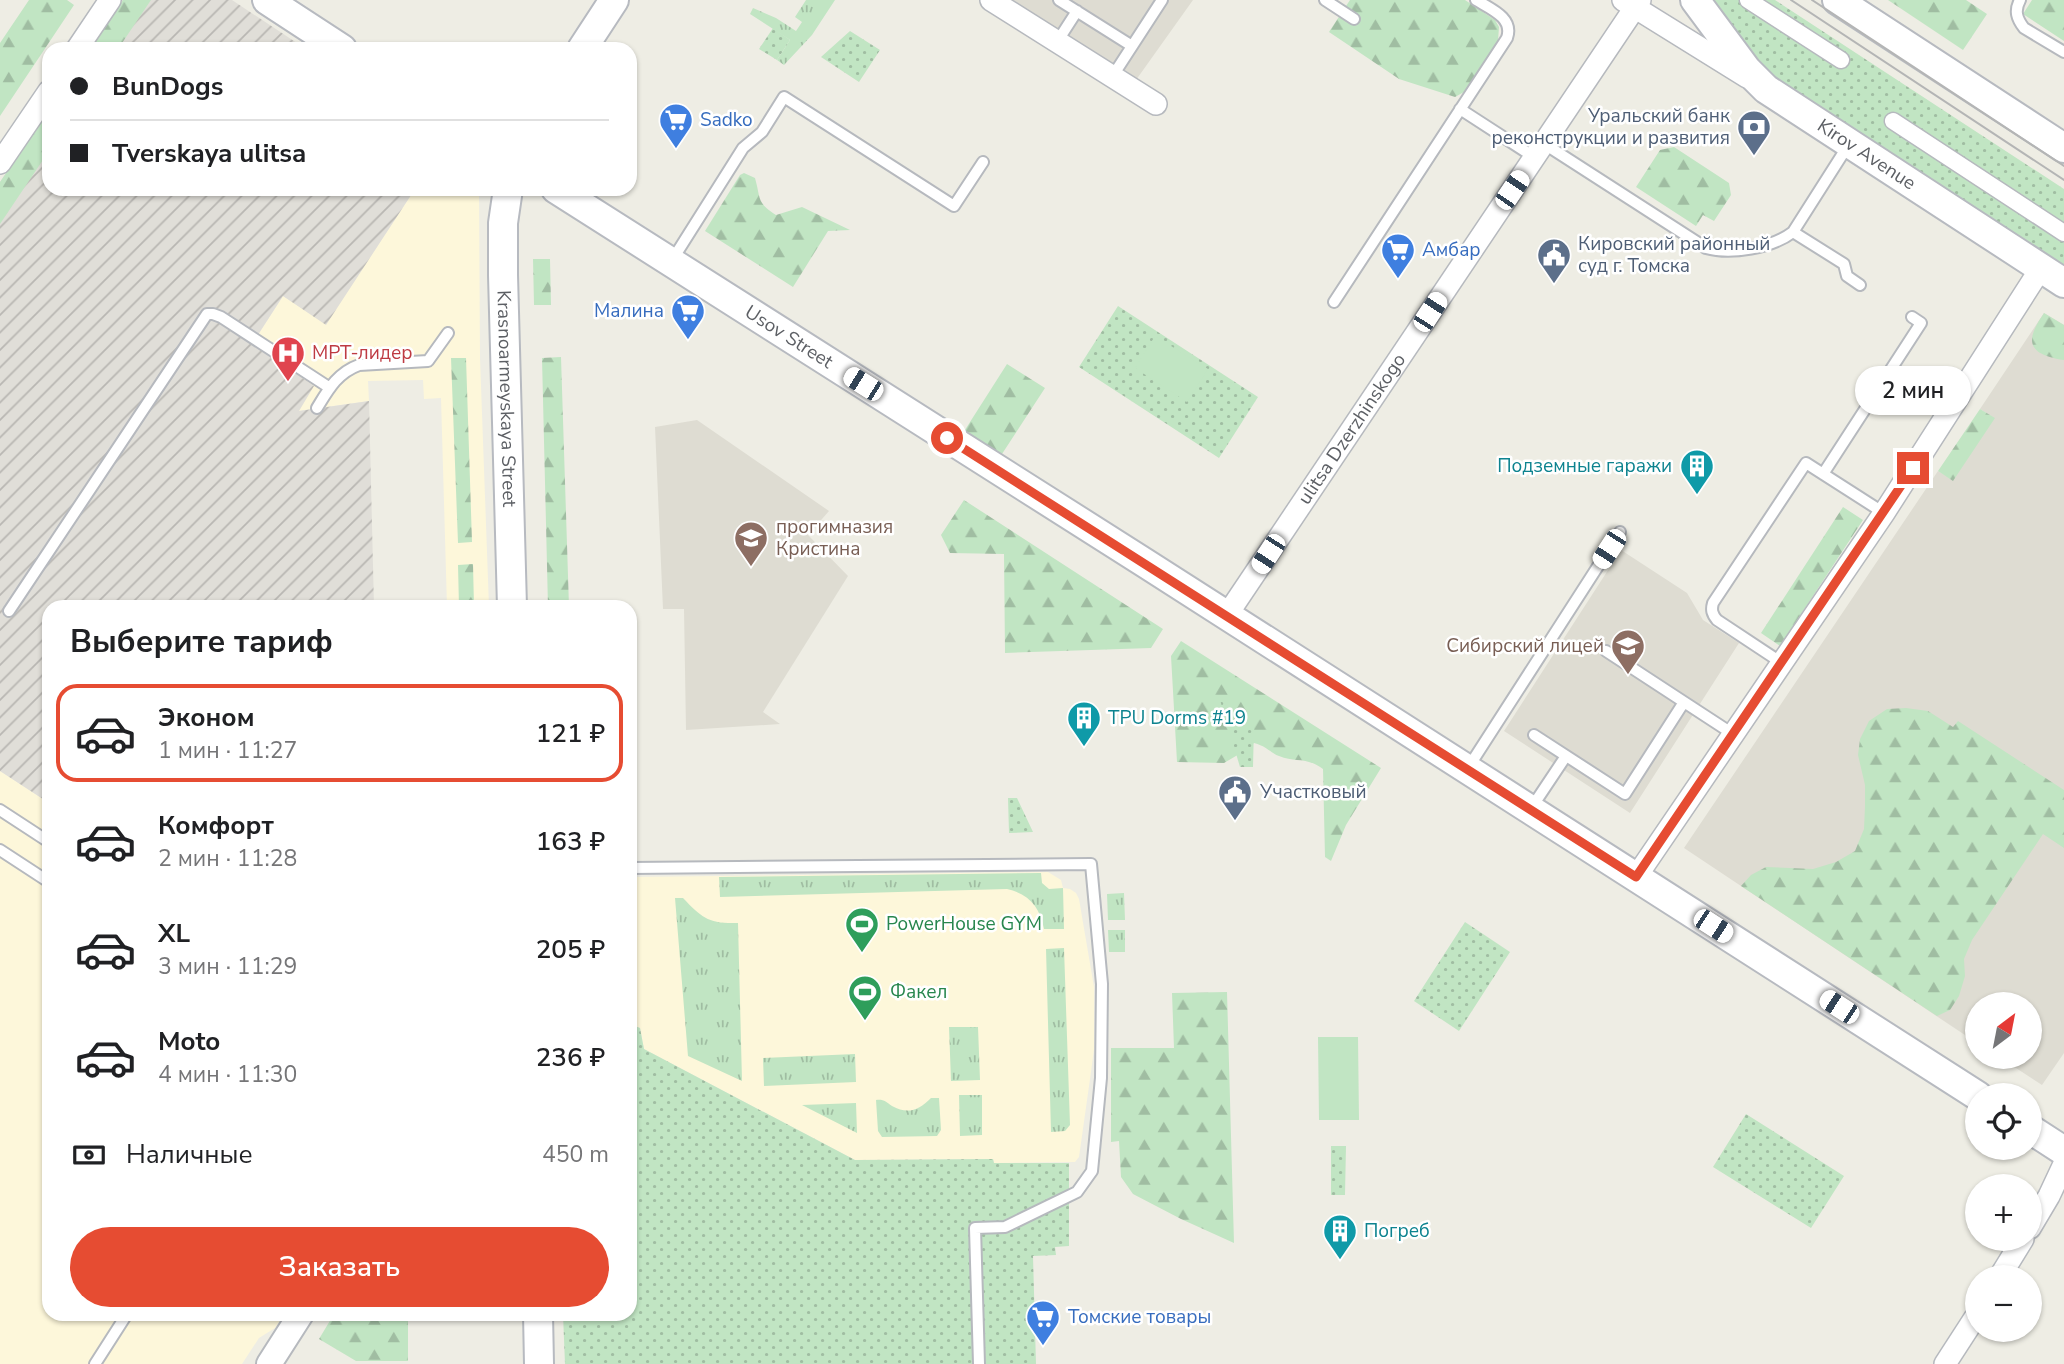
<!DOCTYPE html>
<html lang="ru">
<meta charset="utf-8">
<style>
:root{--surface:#fff;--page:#f6f6f6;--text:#202124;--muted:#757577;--line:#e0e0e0;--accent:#e64c32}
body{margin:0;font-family:"Nunito Sans",sans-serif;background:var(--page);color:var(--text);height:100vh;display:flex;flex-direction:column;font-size:26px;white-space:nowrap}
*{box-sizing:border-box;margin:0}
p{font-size:23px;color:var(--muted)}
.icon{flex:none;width:38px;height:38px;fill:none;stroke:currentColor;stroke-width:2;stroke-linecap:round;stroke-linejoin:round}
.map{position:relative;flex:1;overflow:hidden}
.details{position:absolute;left:42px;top:600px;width:595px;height:721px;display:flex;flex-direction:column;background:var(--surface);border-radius:21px;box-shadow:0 2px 5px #0004}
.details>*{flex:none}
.hud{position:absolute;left:42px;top:42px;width:595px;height:154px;border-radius:21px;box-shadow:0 2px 5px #0004;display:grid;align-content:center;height:154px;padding:0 28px;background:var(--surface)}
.needle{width:46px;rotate:32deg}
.controls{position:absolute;left:1965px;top:992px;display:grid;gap:14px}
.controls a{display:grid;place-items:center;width:77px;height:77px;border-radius:50%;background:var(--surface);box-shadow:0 2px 5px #0004;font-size:35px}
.end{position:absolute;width:32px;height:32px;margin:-16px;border:9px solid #e64c32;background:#fff;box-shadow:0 0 0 4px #fff}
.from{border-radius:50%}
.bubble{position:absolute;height:49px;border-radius:24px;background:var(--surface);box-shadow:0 2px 5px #0004;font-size:23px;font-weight:600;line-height:49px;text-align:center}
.car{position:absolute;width:21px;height:42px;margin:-21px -10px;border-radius:9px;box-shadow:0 0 5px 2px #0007;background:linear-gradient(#fff 24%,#345 0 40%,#fff 0 76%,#345 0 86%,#fff 0)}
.hud b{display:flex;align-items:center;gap:24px;height:66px;font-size:26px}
.hud b+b{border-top:2px solid var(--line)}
.hud i{width:18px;height:18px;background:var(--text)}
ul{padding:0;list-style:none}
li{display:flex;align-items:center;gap:21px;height:98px;margin:0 14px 10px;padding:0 14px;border:4px solid transparent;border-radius:21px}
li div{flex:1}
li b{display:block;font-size:26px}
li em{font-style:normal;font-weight:600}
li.selected{border-color:var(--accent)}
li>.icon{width:63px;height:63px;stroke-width:1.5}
h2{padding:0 28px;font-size:32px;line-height:84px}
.pay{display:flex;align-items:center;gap:18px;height:77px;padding:0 28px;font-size:26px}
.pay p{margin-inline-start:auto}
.cta{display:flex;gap:14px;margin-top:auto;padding:14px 28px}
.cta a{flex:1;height:80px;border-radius:42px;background:var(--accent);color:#fff;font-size:28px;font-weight:600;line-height:80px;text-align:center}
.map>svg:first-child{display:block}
</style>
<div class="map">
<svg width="2064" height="1364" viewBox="0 0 2064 1364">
<defs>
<pattern id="industrial-furrows" width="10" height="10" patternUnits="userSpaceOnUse" patternTransform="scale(1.75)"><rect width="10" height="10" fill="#e0ded8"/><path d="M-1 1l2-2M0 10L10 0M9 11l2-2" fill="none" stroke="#b9b7b3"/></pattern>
<pattern id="grass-tufts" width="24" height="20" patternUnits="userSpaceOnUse" patternTransform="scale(1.75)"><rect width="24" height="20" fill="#c1e5c3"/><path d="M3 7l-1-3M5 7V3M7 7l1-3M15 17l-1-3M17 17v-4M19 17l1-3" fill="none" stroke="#a0bda2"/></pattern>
<pattern id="forest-firs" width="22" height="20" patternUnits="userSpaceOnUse" patternTransform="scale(1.75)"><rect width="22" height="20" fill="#c1e5c3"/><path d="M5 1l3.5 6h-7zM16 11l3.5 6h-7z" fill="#a0bda2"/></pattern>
<pattern id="park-dots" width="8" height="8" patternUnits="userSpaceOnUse" patternTransform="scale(1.75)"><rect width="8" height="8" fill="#c1e5c3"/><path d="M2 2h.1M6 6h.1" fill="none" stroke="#a0bda2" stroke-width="1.8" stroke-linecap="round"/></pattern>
</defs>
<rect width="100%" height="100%" fill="#eeede4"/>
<path fill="#fdf7da" d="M415 189H479L480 358 489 607H447L441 398 424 399 423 380 368 381 369 401 298 411 252 344 283 296 326 324Z
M0 771 49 803V1314H284L275 1328 259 1338 242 1364H0Z
M1048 872 1061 880 1063 888 1070 889 1076 893 1079 899 1094 987V1049L1091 1072 1079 1157 1075 1162 994 1163 993 1159 855 1160 644 1049 640 1028 630 1024V877Z"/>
<path fill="url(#industrial-furrows)" d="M123 0H232L306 49H90Z
M49 110V189H415L326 325 283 296 252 344 314 386 299 411 369 401 374 607H49V803L0 771V182Z"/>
<path fill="#dedcd2" d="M1011 0H1193L1136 80Z
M2044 313 2064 325V1053L2042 1085 1999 1057H2030V1004H1978L1977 1043 1684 848 1938 471 1953 480 1994 418 1980 409Z
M697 420 829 511 808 535 848 576 763 712 780 724 686 730 684 609H663L655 427Z
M1621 550 1687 593 1703 620 1739 643 1630 813 1504 731Z"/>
<path fill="url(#grass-tufts)" d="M806 0H835L812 35 784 65 777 60 790 40 750 14 753 8 776 18 796 31 802 22 795 17Z
M1041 873 1042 883 1049 889 1063 888 1064 929H1044C1040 908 1030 894 1007 889L720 897 719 877Z
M1124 893 1125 920H1108L1107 894Z
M675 898H683C702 918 709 924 738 923L742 1081 688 1056Z
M1108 930H1125V952H1109Z
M1064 948 1070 1125 1065 1131 1051 1132 1046 949Z
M949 1027H978L980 1080 951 1081Z
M855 1054 856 1082 764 1086 763 1058Z
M959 1095H982V1135L960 1136Z
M931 1098H939L941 1130 937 1136 882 1137 878 1131 876 1100C884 1099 886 1102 892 1106 908 1115 919 1110 931 1098Z
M856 1103 857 1133 802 1105Z"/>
<path fill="url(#forest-firs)" d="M29 0H67L74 5 0 116V43Z
M123 0H151L118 49H90Z
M1350 0H1465L1495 20 1499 27 1498 41 1464 92 1455 97 1399 79 1329 32Z
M1888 0H1966L1987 14 1963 50Z
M2032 0H2064V41L2023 14Z
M49 110V151L0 224V182Z
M1674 147 1729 183 1731 195 1714 221 1703 215 1696 226 1636 187 1660 150Z
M744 173 755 178C761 199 756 202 776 215L802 207 850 230 828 231 793 287 705 231 740 175Z
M533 259H550L551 305H534Z
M2044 313 2064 325V360C2028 354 2024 342 2044 313Z
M561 357 569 607H548L542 358Z
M451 358H466L472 542 458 543Z
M1007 364 1045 388 1000 457 963 433Z
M1980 409 1995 418 1953 481 1938 471Z
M964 500 1163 629 1151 648 1005 653 1004 554 950 553 941 535Z
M1843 507 1863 520 1780 646 1761 633Z
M473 564 474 607H459L458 565Z
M1181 641 1381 768 1346 825 1331 861 1325 857 1323 769C1305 756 1295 763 1279 756 1269 752 1268 747 1254 743L1241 753 1224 763 1177 762 1171 656Z
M1906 708 1928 711 1953 727 1958 721 2064 790V848L2043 834 1972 940 1964 959 1965 976 1959 996 1950 1010 1937 1016 1741 886 1751 875 1766 867 1813 869 1836 862 1855 851 1864 829 1865 806V785L1858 755 1860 739 1869 721 1887 709Z
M1227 992 1234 1243 1181 1219 1133 1194 1121 1177 1119 1141 1111 1142V1048H1174L1172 993Z
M334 1314H408V1361H356L319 1339Z"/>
<path fill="url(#park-dots)" d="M1711 0H1775L2064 189V268L1773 79 1757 65Z
M773 28 790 40 777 60 759 49Z
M850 31 880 50 859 82 821 57Z
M1118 306 1258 397 1219 458 1079 367Z
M1228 698 1240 718 1254 727 1253 767H1240L1220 700Z
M1008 798H1017L1033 832 1009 833Z
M1465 922 1510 952 1459 1031 1414 1001Z
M630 1024 640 1028 644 1049 855 1160 993 1159 994 1163H1069V1246L1055 1247 1056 1255 1033 1256 1036 1364H565L563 1314H630Z
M1746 1114 1844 1176 1811 1228 1713 1167Z
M1331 1146H1346L1345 1195H1331Z"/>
<path fill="#c1e5c3" d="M1155 336 1208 369 1187 402 1135 368Z
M1318 1037H1358L1359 1120H1319Z"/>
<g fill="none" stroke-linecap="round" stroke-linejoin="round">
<g stroke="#b6b9be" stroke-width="14">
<path id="service" d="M1059 0 1132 46
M1325 0 1354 19
M2020 0C2014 11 2017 19 2024 28L2064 52
M1057 42 1077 11
M1112 77 1162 0
M1460 109 1534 157
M1543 143 1706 248C1731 255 1772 248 1793 232L1849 144
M1793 232 1844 264 1847 276 1860 285
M671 262 743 148 762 132 784 97 954 206 983 162
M1334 302 1507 38C1514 18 1491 9 1476 0
M317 408C328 390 337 373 359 365L428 361 448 333
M1823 474 1921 323 1912 317
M9 611 207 314H213L221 317 330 388
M1782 663 1717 620C1712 614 1711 610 1713 603L1806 463 1884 513
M1684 702 1733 734
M1534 735 1625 794 1684 702 1606 651
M1468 768 1620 532
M0 810 49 842
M1530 810 1566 756
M0 850 49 882
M630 868 1091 864 1102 984 1101 1078 1092 1171 1077 1192 1005 1227 975 1228 979 1364
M95 1364 127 1314"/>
</g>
<g stroke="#b6b9be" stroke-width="19">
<path id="pedestrian" d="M1748 0 1841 60
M1893 121 2064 233"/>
</g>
<g stroke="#b6b9be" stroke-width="24">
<g id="minor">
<path d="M991 0 1156 104"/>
<path d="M1623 0 1747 77"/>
<path d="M77 49 110 0"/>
<path d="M0 163 49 91"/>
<path id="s1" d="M1227 615 1640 0"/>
<path d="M1636 877 1884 513 2041 268"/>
<path d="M2030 1228 2049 1196 2064 1164"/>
<path d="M1999 1278 2023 1239"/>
<path d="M1945 1364 1978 1313"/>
</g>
</g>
<g stroke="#b6b9be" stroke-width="28">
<path id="tertiary" d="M269 1364 301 1314"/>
</g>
<g stroke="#b7bac0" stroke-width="32">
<g id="secondary">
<path d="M267 0 342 49"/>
<path id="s2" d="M1695 0 1747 70 1766 89 2064 283"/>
<path d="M1837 0 2064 148"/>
<path d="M582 49 614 0"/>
<path id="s3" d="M508 189 503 223V275L512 607"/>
<path id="s4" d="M556 189 1145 563 1978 1096"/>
<path d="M2030 1129 2064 1151"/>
<path d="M538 1314 539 1364"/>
</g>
</g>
<use href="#service" stroke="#fff" stroke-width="10"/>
<use href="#pedestrian" stroke="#fff" stroke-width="16"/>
<use href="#minor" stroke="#fff" stroke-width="21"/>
<use href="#tertiary" stroke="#fff" stroke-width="24"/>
<use href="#secondary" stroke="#fff" stroke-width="28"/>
<path stroke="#b4b5b5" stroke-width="2" d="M1791 0 2064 180
M1812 0 2064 166"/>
</g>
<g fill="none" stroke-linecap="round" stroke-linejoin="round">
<path stroke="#e64c32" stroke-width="9" d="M947 438 1636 877 1913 468"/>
</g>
<defs>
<g id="supermarket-pin" transform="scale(1.75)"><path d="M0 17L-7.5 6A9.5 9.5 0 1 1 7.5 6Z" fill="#3f7fe0" stroke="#fff"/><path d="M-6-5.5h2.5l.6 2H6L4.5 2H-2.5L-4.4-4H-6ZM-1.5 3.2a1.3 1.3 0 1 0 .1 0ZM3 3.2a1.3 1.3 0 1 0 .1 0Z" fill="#fff"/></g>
<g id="bank-pin" transform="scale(1.75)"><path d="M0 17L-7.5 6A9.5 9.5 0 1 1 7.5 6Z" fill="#5c6f8a" stroke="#fff"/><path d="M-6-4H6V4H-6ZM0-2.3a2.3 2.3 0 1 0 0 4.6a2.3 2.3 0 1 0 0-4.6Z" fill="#fff"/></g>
<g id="civic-pin" transform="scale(1.75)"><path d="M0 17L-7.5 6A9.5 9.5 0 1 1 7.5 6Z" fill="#5c6f8a" stroke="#fff"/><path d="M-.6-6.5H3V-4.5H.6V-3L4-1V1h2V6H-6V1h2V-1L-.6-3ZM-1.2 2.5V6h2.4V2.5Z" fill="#fff"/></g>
<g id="hospital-pin" transform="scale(1.75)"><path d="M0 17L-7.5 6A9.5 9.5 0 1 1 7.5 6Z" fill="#e0444e" stroke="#fff"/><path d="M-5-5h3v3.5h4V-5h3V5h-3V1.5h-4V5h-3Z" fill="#fff"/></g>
<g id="building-pin" transform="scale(1.75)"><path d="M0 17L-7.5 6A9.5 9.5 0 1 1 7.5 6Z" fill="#0f9aa8" stroke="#fff"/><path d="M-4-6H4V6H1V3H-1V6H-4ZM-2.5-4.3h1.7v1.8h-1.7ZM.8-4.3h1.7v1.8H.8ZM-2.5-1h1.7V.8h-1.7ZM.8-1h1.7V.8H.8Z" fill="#fff"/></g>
<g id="school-pin" transform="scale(1.75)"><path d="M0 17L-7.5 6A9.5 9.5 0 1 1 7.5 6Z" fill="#8d6e63" stroke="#fff"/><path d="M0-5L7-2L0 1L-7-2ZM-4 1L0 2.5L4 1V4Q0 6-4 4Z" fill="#fff"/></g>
<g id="stadium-pin" transform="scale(1.75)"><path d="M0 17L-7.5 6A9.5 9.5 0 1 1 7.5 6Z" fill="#2e9e5b" stroke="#fff"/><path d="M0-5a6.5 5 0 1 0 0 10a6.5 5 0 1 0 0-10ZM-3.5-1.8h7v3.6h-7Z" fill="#fff"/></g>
</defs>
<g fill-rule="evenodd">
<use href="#supermarket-pin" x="676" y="120"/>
<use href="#bank-pin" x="1754" y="127"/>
<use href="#supermarket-pin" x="1398" y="250"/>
<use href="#civic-pin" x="1554" y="255"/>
<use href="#supermarket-pin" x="688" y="311"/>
<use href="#hospital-pin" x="288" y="353"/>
<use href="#building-pin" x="1697" y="466"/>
<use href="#school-pin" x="751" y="538"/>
<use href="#school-pin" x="1628" y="646"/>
<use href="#building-pin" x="1084" y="718"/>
<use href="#civic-pin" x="1235" y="792"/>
<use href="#stadium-pin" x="862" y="924"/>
<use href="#stadium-pin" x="865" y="992"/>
<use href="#building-pin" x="1340" y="1231"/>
<use href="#supermarket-pin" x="1043" y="1317"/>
</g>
<g text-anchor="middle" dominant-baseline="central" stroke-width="5" stroke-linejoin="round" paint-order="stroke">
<g font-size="19" fill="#4e5e75" stroke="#fff" text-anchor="start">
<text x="1730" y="116" text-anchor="end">Уральский банк<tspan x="1730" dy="22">реконструкции и развития</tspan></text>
<text x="1578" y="244">Кировский районный<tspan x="1578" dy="22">суд г. Томска</tspan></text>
<text x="1260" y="792">Участковый</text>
</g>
<g font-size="19" fill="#366cbe" stroke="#fff" text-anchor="start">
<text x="700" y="120">Sadko</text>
<text x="1422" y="250">Амбар</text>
<text x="664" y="311" text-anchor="end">Малина</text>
<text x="1068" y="1317">Томские товары</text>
</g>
<g font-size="19" fill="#5c5f64" stroke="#fff">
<text stroke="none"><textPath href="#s2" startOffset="234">Kirov Avenue</textPath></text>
<text stroke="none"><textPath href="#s4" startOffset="276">Usov Street</textPath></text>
<text stroke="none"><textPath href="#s3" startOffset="210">Krasnoarmeyskaya Street</textPath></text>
<text stroke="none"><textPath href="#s1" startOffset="224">ulitsa Dzerzhinskogo</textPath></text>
</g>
<g font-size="19" fill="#be3a42" stroke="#fff" text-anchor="start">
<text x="312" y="353">МРТ-лидер</text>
</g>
<g font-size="19" fill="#0d838f" stroke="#fff" text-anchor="start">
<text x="1672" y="466" text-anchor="end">Подземные гаражи</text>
<text x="1108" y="718">TPU Dorms #19</text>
<text x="1364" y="1231">Погреб</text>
</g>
<g font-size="19" fill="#785e54" stroke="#fff" text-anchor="start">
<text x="776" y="527">прогимназия<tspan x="776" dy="22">Кристина</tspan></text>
<text x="1604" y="646" text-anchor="end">Сибирский лицей</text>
</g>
<g font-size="19" fill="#27864d" stroke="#fff" text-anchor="start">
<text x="886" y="924">PowerHouse GYM</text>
<text x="890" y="992">Факел</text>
</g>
</g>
</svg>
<div class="controls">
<a><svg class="needle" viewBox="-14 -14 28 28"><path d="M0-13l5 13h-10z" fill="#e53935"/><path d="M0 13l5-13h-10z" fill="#757577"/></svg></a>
<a><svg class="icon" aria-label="locate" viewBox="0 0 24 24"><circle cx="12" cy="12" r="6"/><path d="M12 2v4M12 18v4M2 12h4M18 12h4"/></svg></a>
<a>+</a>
<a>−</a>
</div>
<i class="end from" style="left:947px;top:438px"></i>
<i class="end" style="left:1913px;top:468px"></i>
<div class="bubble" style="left:1855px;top:366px;width:116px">2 мин</div>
<i class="car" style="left:1512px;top:190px;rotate:34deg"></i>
<i class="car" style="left:1430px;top:312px;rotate:33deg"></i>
<i class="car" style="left:863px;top:384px;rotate:302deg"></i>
<i class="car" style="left:1609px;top:549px;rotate:213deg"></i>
<i class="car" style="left:1268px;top:554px;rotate:213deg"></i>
<i class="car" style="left:1713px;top:926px;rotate:123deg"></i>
<i class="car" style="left:1839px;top:1007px;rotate:303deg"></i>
<div class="hud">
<b><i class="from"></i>BunDogs</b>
<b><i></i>Tverskaya ulitsa</b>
</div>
<section class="details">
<h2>Выберите тариф</h2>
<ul>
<li class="selected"><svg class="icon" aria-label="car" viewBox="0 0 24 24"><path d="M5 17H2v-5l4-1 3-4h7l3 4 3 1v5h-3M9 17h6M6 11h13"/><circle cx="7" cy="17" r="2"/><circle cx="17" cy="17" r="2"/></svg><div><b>Эконом</b><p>1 мин · 11:27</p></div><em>121 ₽</em></li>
<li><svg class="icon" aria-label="car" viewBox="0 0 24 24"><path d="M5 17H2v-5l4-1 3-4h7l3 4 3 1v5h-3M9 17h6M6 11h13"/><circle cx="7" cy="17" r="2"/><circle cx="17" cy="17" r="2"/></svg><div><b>Комфорт</b><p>2 мин · 11:28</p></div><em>163 ₽</em></li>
<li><svg class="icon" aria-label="car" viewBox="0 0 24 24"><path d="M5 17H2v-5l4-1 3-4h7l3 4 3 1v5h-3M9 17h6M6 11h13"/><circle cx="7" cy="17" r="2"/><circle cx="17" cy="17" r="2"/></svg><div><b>XL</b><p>3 мин · 11:29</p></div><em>205 ₽</em></li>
<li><svg class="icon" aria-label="car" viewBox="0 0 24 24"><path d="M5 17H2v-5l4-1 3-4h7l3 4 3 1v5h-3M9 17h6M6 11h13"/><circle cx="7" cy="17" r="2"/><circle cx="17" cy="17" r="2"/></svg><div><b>Moto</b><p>4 мин · 11:30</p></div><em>236 ₽</em></li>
</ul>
<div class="pay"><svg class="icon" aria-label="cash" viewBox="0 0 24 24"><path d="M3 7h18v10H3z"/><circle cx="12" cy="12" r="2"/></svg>Наличные<p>450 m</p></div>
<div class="cta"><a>Заказать</a></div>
</section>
</div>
